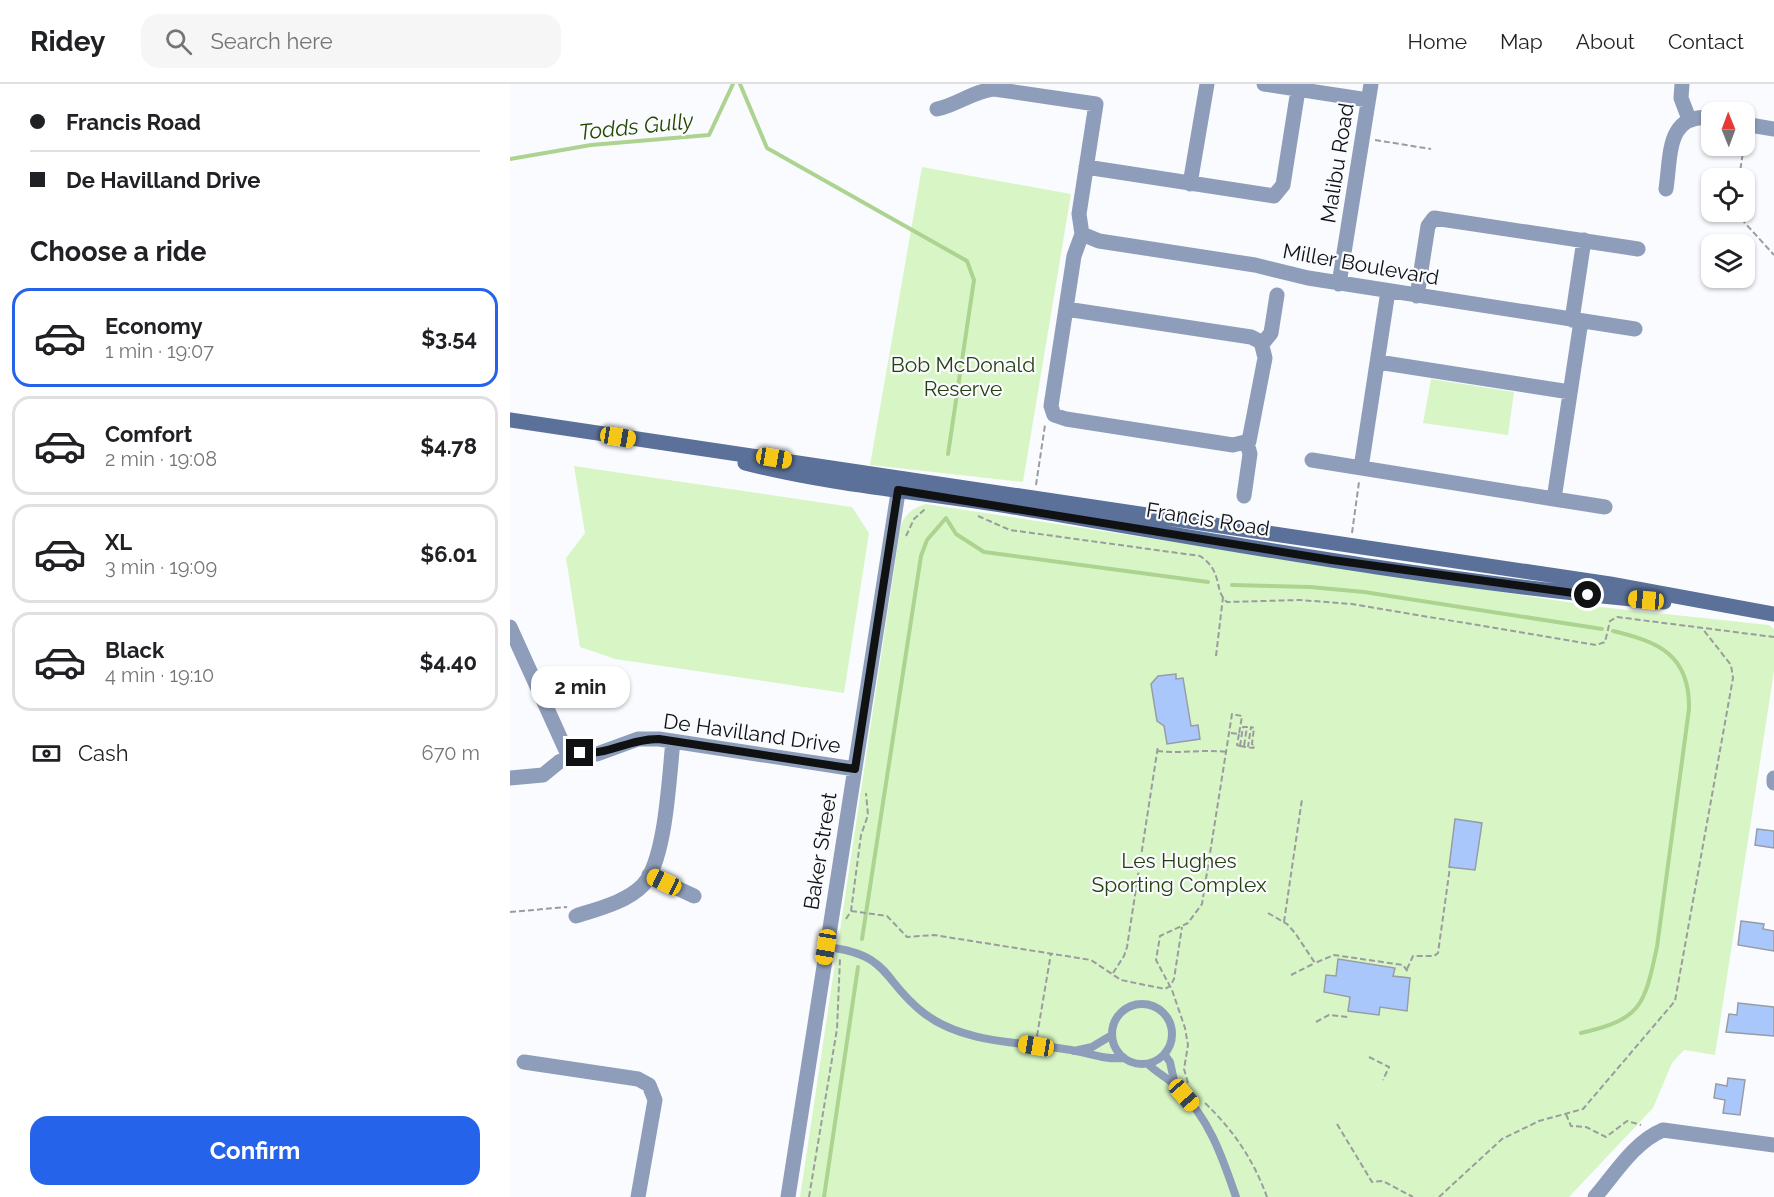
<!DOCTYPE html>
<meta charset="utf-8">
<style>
:root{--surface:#fff;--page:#f6f6f6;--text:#202124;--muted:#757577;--line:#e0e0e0;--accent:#2563eb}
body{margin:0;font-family:Raleway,sans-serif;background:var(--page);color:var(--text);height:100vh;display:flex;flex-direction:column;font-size:22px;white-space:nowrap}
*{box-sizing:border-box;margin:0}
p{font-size:20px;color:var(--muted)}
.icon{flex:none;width:33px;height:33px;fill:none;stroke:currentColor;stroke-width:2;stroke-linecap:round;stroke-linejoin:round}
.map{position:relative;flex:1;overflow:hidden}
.drawer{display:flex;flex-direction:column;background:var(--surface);width:510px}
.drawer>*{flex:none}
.guide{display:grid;align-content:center;height:132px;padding:0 30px;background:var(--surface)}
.needle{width:39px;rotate:359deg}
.buttons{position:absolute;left:1191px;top:18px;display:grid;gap:12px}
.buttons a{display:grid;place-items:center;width:54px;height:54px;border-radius:12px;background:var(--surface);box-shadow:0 2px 4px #0004;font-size:30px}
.end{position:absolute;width:27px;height:27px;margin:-14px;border:8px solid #0f1113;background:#fff;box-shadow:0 0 0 3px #fff}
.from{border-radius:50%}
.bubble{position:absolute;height:42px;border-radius:18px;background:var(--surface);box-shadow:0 2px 4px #0004;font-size:20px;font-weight:700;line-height:42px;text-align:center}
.car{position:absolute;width:18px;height:36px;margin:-18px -9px;border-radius:8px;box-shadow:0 0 4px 2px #0007;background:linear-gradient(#f5c518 24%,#345 0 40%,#f5c518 0 76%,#345 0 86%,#f5c518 0)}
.guide b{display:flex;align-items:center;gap:21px;height:57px;font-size:22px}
.guide b+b{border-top:2px solid var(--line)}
.guide i{width:15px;height:15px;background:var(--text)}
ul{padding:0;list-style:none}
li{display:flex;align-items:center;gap:18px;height:99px;margin:0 12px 9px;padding:0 18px;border:3px solid var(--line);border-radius:18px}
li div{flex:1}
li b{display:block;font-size:22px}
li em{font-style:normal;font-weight:700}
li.active{border-color:var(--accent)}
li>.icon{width:54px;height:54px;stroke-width:1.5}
h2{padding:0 30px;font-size:27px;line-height:72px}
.pay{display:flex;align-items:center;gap:15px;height:66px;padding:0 30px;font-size:22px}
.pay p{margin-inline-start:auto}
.action{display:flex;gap:12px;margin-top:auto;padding:12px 30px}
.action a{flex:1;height:69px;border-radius:18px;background:var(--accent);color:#fff;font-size:24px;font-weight:700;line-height:69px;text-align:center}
header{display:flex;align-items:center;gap:36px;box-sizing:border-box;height:84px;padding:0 30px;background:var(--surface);border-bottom:2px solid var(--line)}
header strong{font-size:28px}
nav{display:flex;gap:33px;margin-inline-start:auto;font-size:21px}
.search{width:420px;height:54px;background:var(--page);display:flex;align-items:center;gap:15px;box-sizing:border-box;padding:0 21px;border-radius:18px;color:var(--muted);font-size:22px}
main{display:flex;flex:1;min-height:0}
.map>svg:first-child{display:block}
</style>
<header>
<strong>Ridey</strong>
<div class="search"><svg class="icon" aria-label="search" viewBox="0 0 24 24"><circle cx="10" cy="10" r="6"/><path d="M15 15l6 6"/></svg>Search here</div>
<nav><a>Home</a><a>Map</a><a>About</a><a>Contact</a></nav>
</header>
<main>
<section class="drawer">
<div class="guide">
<b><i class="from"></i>Francis Road</b>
<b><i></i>De Havilland Drive</b>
</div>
<h2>Choose a ride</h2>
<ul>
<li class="active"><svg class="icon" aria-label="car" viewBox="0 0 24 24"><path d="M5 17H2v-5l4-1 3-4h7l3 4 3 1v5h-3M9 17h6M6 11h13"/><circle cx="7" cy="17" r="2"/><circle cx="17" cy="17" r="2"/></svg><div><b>Economy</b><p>1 min · 19:07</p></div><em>$3.54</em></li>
<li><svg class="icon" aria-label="car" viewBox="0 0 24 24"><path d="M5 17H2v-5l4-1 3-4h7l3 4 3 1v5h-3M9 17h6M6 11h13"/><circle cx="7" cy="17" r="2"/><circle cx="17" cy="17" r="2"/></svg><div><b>Comfort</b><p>2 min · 19:08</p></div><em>$4.78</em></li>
<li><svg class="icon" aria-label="car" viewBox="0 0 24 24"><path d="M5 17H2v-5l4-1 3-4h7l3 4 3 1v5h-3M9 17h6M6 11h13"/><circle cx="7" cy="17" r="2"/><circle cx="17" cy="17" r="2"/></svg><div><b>XL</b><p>3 min · 19:09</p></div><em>$6.01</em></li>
<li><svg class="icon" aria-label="car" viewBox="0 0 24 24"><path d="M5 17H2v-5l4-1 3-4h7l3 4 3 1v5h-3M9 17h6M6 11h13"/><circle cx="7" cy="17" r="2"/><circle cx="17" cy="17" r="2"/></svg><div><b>Black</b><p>4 min · 19:10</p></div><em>$4.40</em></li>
</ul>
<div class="pay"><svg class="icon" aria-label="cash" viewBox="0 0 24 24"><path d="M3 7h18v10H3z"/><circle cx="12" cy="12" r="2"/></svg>Cash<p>670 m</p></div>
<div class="action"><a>Confirm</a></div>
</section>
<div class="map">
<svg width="1264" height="1113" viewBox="0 0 1264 1113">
<rect width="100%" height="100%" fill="#fafbff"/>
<path fill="#d8f6c5" d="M412 83 561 110 513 398 360 381Z
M921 295 1004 308 998 351 913 339Z
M64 382 342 423 359 449 334 609 105 575 70 563 56 474 75 449Z
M416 420 1090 523 1259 541 1264 545V587L1205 971 1174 966 1162 979 1143 1024 1059 1113H290L390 446C393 432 401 424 416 420Z"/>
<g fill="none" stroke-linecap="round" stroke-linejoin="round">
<path stroke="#acd490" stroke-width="4" d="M230 0 257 64 457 177 464 196 438 370
M0 75 81 61 199 51 223 0
M722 501 800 503 854 508 1092 545
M352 855 411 472 417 456 436 434 446 450 474 468 698 498
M1071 949C1131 935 1134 923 1147 863L1179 625C1180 571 1149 558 1103 547
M314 1113 348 883"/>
</g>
<path fill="#aac7fc" stroke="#989ca4" stroke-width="1.5" d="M666 590V595L673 594 681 642 688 641 690 655 657 660 654 642 647 637 641 600 648 592Z
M945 735 972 739 965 786 939 783Z
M1247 745 1264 747V764L1245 761Z
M1231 837 1254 840 1253 845 1264 847V867L1228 861Z
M828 875 885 884 883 892 900 894 897 927 870 923 869 931 838 927 840 913 814 908 816 891 826 892Z
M1228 919 1264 923V952L1216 948 1219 930 1227 931Z
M1218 994 1235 996 1230 1031 1213 1029 1215 1016 1204 1014 1206 1000 1217 1002Z"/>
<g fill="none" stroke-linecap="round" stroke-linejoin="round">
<path stroke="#9b9c9f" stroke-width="2" stroke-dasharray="6 3" stroke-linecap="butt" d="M865 56 921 65
M1229 94 1234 62
M1225 128 1264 171
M526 401 535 341
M468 432 500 446 690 472C714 488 703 506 717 518L790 516 842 520 1086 561 1095 558 1100 537 1107 533 1264 553
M842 449 849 398
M396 452 404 435 415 425
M706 572 713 513
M729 650 727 661 730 662
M730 662 743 664 745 662 742 660 744 644 741 643 738 663
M730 662 733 643H737L734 662
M647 667C671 670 693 665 717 668
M341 827 377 832 397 853 424 851 581 876 611 896 655 905 660 902 664 895 672 843
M0 828 57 823
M758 829 777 840 785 849 805 879 824 871 893 881 898 888
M336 835 341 827 351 751 358 731 356 709
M774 838 792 715
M897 885 903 872H924L928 869 940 783
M603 889 614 872 617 863 648 662
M781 891 805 879
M806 938 819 931 838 933
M527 952 541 869
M859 973 879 983 873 996
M678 999 674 985 678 961 675 944 662 906 646 876 650 852 678 839 692 820 722 630 732 632 729 650 720 649
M695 1019C724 1047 743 1075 757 1113
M1056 1030 1061 1042 1076 1043 1096 1053 1117 1037 1131 1041
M827 1040 862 1098 873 1097 903 1113
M299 1113 327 945 330 875
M929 1113 992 1055 1029 1037 1073 1025 1165 917 1223 594 1221 581 1192 544"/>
<path stroke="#8e9eba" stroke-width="8" d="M317 863C383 871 371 897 415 930 455 960 513 958 561 966 580 969 594 976 614 974
M602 950a30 30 0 1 1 60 0a30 30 0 1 1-60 0Z
M564 967 582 963 602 951
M655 971 660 978 665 1001
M638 980C647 989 658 994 667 1003 699 1034 712 1072 726 1113"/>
<path stroke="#8e9eba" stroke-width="15" d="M754 0 858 16
M1172 0 1171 14 1179 35
M427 25C447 21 463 7 484 5L586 20 569 130 572 150
M1234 40 1264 45
M576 83 764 112 773 101 788 6
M680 100 697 0
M1156 105C1161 72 1156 28 1202 34
M572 150 589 157 745 181 798 194 1125 245
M829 200 861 0
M907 212 918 142 924 134 1128 165
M556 225 741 253 751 258 755 274 739 357 723 361 556 335 544 331 541 322 564 172 572 150
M1062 236 1074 156
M753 259 761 249 767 211
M868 278 1060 308
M802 376 1044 415 1071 237
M851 384 878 207
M734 412 740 370 737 359
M1044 415 1095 423
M0 543 59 673
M0 694 33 691 49 678 70 669 87 670 128 655H149L345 685
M1264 694V699
M139 791 184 812
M66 832C87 825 117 818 133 801 156 776 159 693 163 657
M14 978 128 995 139 1001 145 1016 128 1113
M278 1113 390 396
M1085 1113C1105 1090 1124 1058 1153 1046L1264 1061"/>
<path stroke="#5b7199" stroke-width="15" d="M0 336 1100 500 1264 530
M235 379C321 401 410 408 498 422 716 459 934 499 1154 518"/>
</g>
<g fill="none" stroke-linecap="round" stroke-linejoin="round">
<path stroke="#0f1113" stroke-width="8" d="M70 669C99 671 118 655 149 655L345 685 388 406 822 476 1078 511"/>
</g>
<g text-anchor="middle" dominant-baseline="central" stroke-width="4.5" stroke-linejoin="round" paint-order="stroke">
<g font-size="21" fill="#0f1113" stroke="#fafbff">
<text transform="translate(827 79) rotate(-81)">Malibu Road</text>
<text transform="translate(851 180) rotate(10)">Miller Boulevard</text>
<text transform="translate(698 435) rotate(9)">Francis Road</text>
<text transform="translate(242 649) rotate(8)">De Havilland Drive</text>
<text transform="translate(310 767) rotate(-81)">Baker Street</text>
</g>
<g font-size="21" fill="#263f0f" stroke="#fafbff">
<text x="453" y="280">Bob McDonald<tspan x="453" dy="24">Reserve</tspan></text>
<text x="669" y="776">Les Hughes<tspan x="669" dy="24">Sporting Complex</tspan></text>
</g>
<g font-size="22" font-style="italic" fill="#254800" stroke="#fafbff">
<text transform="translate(126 42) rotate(-6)">Todds Gully</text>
</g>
</g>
</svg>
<div class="buttons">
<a><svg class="needle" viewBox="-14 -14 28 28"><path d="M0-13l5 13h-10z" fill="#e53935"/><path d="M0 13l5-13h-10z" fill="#757577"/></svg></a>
<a><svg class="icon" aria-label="locate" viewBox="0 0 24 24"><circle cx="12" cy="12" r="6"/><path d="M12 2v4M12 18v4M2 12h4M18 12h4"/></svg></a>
<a><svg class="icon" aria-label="layers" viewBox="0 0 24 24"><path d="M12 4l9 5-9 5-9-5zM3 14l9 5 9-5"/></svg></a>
</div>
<i class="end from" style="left:1078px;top:511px"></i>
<i class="end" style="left:70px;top:669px"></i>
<div class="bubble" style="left:21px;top:582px;width:99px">2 min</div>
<i class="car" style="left:108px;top:353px;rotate:99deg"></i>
<i class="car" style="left:264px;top:374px;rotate:99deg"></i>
<i class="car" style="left:1136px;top:516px;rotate:275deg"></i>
<i class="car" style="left:154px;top:798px;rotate:295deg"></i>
<i class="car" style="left:316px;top:863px;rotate:189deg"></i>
<i class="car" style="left:526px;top:962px;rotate:279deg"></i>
<i class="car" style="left:674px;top:1011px;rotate:139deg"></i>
</div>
</main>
